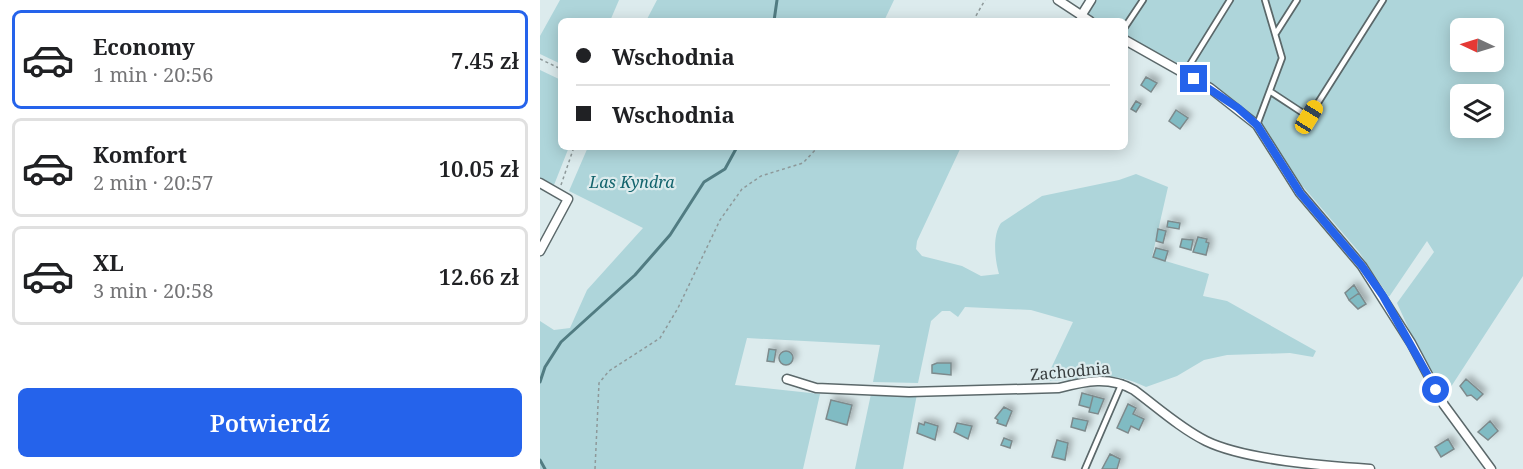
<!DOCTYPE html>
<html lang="pl">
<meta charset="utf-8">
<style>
:root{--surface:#fff;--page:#f2f2f2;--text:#202124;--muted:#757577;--line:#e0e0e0;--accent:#2563eb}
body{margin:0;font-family:"Noto Serif",serif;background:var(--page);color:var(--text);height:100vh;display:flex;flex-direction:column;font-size:22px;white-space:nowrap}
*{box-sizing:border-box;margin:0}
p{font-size:20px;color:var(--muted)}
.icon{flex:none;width:33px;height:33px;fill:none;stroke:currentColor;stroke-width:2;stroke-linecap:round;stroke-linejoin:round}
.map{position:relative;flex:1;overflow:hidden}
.side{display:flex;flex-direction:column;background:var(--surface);width:540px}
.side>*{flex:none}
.hud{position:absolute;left:18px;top:18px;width:570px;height:132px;border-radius:9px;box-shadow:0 3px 15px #0003;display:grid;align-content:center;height:132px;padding:0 18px;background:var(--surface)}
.needle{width:39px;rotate:274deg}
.tools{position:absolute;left:910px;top:18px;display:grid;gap:12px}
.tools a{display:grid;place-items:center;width:54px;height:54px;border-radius:9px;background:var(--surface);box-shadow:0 3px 15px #0003;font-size:30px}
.end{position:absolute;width:27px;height:27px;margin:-14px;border:8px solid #2563eb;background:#fff;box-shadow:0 0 0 3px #fff}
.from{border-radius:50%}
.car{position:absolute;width:18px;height:36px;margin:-18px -9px;border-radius:8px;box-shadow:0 0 4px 2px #0007;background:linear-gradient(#f5c518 24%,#345 0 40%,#f5c518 0 76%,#345 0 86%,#f5c518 0)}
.hud b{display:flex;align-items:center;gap:21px;height:57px;font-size:22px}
.hud b+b{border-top:2px solid var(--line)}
.hud i{width:15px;height:15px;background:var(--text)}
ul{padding:10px 0 0;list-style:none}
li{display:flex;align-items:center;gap:18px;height:99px;margin:0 12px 9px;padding:0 6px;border:3px solid var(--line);border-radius:9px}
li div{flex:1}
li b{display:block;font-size:22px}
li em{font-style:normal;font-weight:600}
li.current{border-color:var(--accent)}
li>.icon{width:54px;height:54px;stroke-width:1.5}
.action{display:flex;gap:12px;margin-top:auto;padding:12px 18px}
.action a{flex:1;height:69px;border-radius:9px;background:var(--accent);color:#fff;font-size:24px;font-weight:600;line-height:69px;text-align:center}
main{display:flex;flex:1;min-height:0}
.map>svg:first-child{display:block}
</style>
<main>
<section class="side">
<ul>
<li class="current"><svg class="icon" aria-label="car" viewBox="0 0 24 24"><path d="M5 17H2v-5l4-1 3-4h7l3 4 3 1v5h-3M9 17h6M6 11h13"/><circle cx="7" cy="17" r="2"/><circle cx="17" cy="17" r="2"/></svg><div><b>Economy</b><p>1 min · 20:56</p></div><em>7.45 zł</em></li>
<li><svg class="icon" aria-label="car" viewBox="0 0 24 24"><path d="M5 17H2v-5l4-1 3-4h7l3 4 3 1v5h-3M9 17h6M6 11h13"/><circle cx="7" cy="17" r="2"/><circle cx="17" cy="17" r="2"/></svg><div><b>Komfort</b><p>2 min · 20:57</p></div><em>10.05 zł</em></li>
<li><svg class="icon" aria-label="car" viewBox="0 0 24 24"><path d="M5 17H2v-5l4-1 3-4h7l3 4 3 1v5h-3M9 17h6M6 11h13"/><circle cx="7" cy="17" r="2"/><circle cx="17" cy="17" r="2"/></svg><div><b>XL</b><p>3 min · 20:58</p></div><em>12.66 zł</em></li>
</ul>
<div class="action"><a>Potwierdź</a></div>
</section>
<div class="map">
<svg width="983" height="469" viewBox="0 0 983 469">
<defs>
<filter id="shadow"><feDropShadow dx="4" dy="-4" stdDeviation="3" flood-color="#0004"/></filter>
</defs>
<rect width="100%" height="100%" fill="#dcebed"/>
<path fill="#aed5da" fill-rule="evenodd" d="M20 0H79L70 21H21V64L0 54V36Z
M117 0H354L344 21H106Z
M547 0H983V276L905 396 877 347 857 303 894 252 887 241 849 297 819 252 748 169 727 138 676 89 632 60 585 36V21H557L539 12ZM921 28H954V62H921ZM921 94H954V128H921Z
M0 70 21 80V147H29L14 185 0 178Z
M48 147H421L377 241 376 249 382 256 422 266 441 276 459 274C455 260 452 236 461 223L502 196 579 180 596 174 628 187 612 257 669 274 663 296 687 301 776 351 773 357 750 353 687 355 664 360 637 376 606 387C565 367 546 381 505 381L533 322 491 310 425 307 418 317 410 311H402L391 321 378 383 333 382 340 345 207 338 195 385 280 394 263 469H0V321L14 330 30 328 47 290 103 228 29 191Z
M331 394H377L363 469H315Z"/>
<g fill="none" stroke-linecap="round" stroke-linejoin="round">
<path stroke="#517c82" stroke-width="3" d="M234 21 237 0
M0 382 5 367 21 342 95 275 130 235 164 182 185 169 197 147
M0 460 5 469"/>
</g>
<path fill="#80bbc3" stroke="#7d8a8c" stroke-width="1.5" filter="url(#shadow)" d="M606 77 617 83 611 92 601 85Z
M596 101 601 104 596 112 591 109Z
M636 110 648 118 640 129 629 121Z
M628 221 640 223 639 229 627 227Z
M618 229 626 231 623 243 616 241Z
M658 237 667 239 666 242 669 243 666 255 653 252Z
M642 239 653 240 651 250 640 247Z
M616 248 628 251 625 261 613 257Z
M814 285 819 293 809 300 805 293Z
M819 293 826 304 818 309 809 300Z
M229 349 236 350 234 362 227 361Z
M239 358a7 7 0 1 1 14 0a7 7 0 1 1-14 0Z
M397 363H411V375L392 373V365Z
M926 379 943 394 937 400 931 395 927 396 920 386Z
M542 393 553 396 550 408 539 405Z
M553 396 564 399 558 414 549 412Z
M291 400 312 405 307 425 286 419Z
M588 404 596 408 593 414 604 419 599 430 591 426 588 433 577 428Z
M464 407 472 411 466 426 457 423 458 420 455 418Z
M533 418 548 421 545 431 531 427Z
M950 421 958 431 948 440 938 432Z
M385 422 398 426 395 440 377 433 379 423 384 425Z
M417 423 432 426 428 439 414 432Z
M464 438 472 441 470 448 461 445Z
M908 439 914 449 901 457 895 447Z
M517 440 528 443 525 460 512 457Z
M570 454 580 459 577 469H562Z"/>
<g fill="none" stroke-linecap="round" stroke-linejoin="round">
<g stroke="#5b686a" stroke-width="8">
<path id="service" d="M585 27 603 0
M736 33 757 0
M649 66 690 0
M731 92 769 117 843 0
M717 125 742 58 725 0
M545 469 582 383"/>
</g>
<g stroke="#5b686a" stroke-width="11">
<path id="minor" d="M518 0 550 21
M541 16 551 0
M585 40 670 88 717 125 760 193 822 266 871 343 904 405 951 469
M0 183 28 199 0 251
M247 379 276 388 369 392 519 388C546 381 569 376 594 390 617 407 640 428 666 441 705 460 786 466 830 469"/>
</g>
<path stroke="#8e999a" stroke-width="1.5" stroke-dasharray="3 3" stroke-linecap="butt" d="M433 21 445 0
M0 59 21 69
M21 185 34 147
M55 469 59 383 69 371 120 338 138 308 180 220 202 189 221 176 263 163 278 147"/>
<use href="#service" stroke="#fff" stroke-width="4.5"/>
<use href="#minor" stroke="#fff" stroke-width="8"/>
</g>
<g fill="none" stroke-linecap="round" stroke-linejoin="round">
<path stroke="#2563eb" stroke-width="8" d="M654 79 698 108 717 125 760 193 822 266 843 296 896 390"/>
</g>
<g text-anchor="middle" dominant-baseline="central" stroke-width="4.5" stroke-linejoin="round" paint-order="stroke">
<g font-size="16" font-style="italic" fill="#12636c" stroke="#dcebed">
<text x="92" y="182">Las Kyndra</text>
</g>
<g font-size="16" fill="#383e3f" stroke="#dcebed">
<text transform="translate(530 371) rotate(-5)">Zachodnia</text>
</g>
</g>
</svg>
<div class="tools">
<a><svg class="needle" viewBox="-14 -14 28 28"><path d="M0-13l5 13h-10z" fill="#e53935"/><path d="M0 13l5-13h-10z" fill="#757577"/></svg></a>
<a><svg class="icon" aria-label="layers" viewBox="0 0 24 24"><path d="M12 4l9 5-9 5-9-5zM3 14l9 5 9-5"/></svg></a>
</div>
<i class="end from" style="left:896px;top:390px"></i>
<i class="end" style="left:654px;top:79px"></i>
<i class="car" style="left:769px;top:117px;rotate:32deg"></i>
<div class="hud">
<b><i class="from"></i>Wschodnia</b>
<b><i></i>Wschodnia</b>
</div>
</div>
</main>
